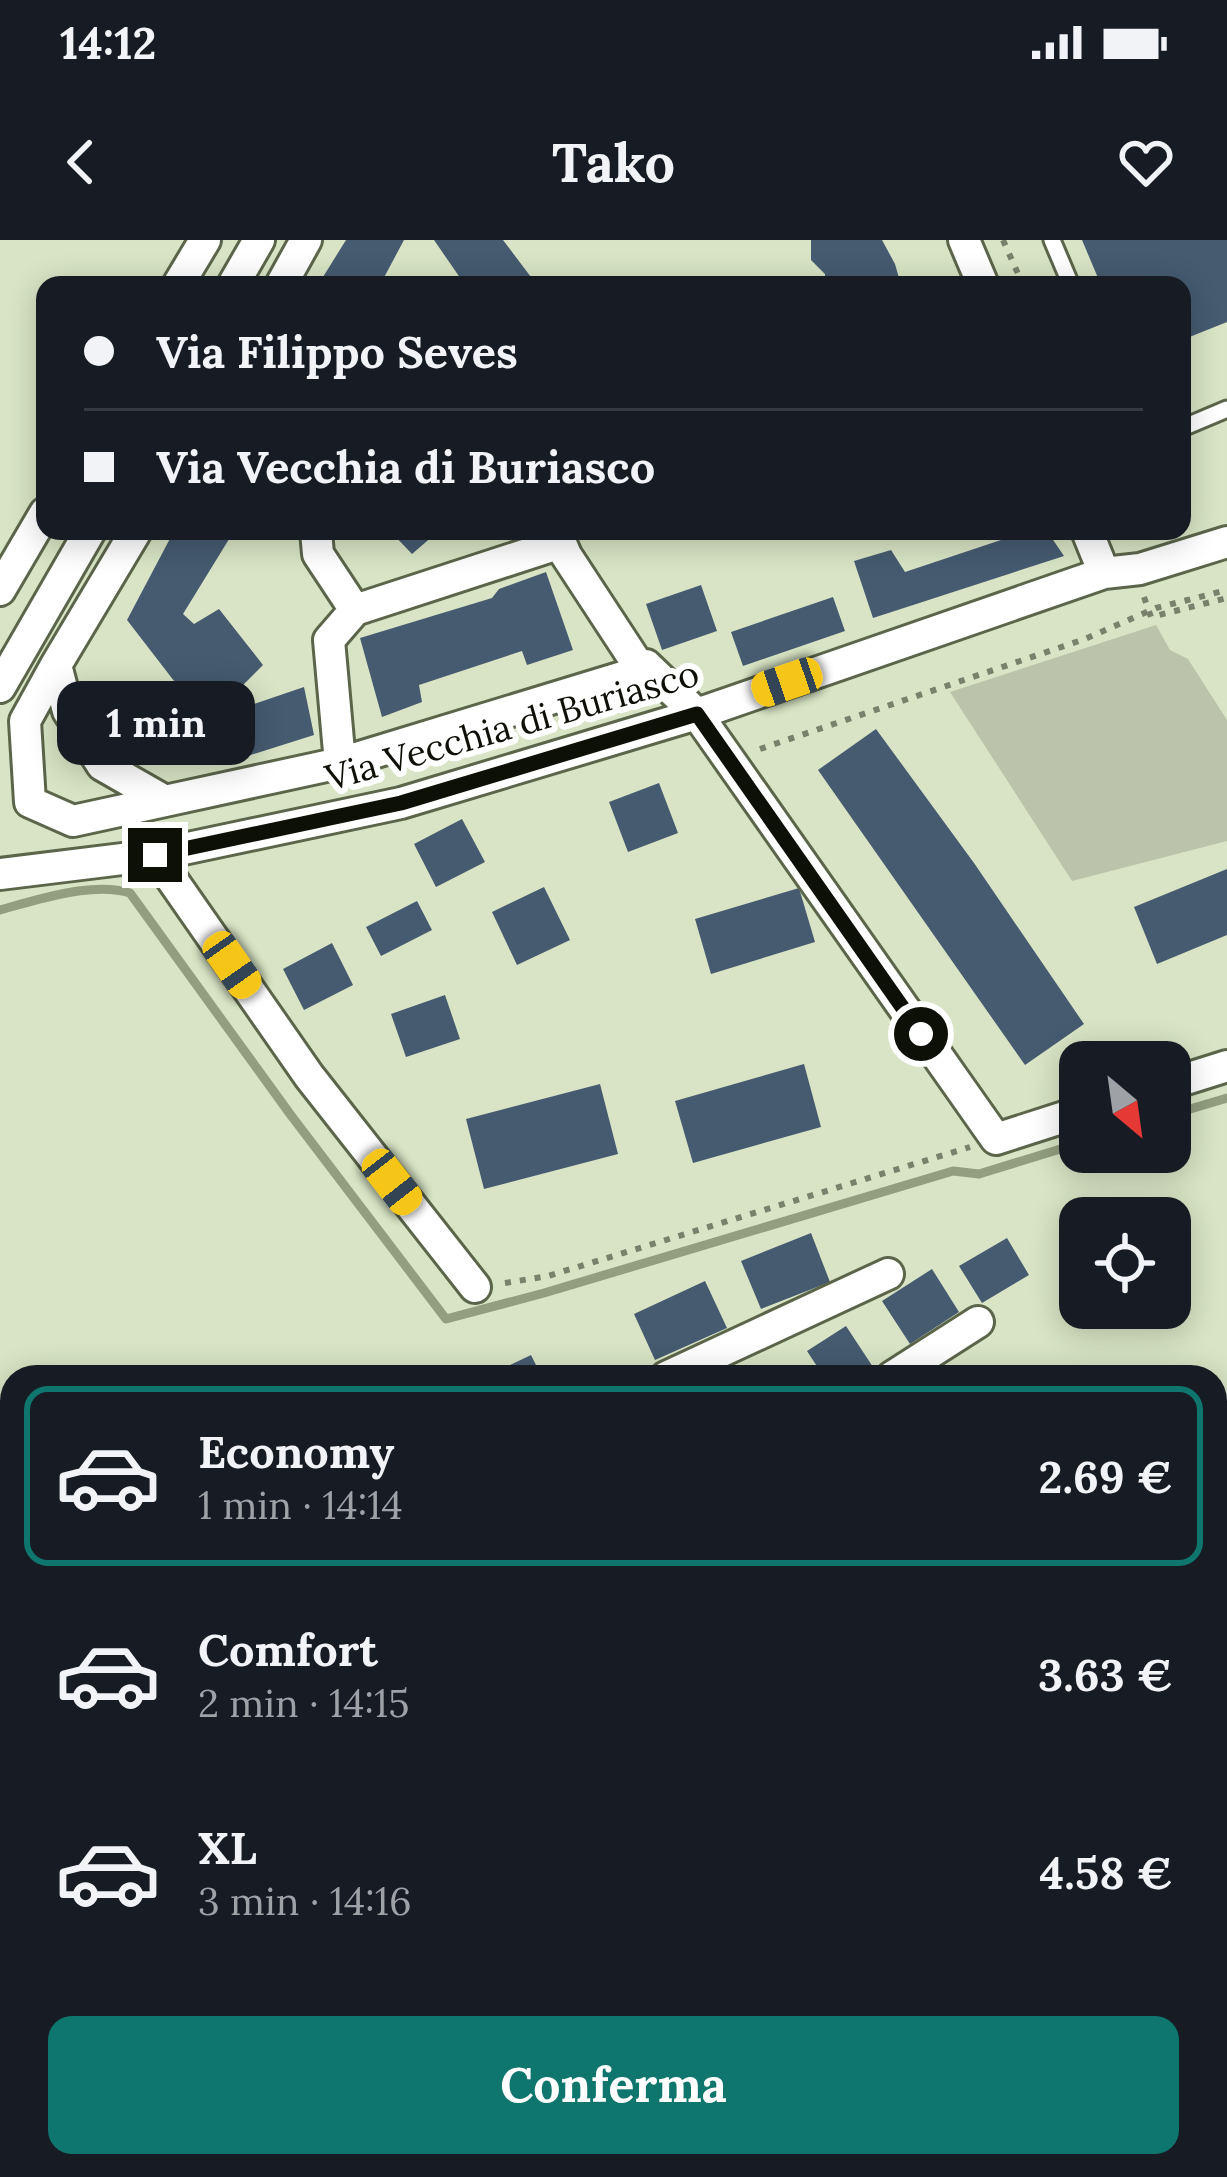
<!DOCTYPE html>
<html lang="it">
<meta charset="utf-8">
<style>
:root{--surface:#171b24;--page:#20242c;--text:#f1f3f6;--muted:#9ea1a6;--line:#363941;--accent:#0f766e}
body{margin:0;font-family:Lora,serif;background:var(--page);color:var(--text);height:100vh;display:flex;flex-direction:column;font-size:45px;white-space:nowrap}
*{box-sizing:border-box;margin:0}
p{font-size:39px;color:var(--muted)}
.icon{flex:none;width:66px;height:66px;fill:none;stroke:currentColor;stroke-width:2;stroke-linecap:round;stroke-linejoin:round}
.map{position:relative;flex:1;overflow:hidden}
.drawer{position:absolute;left:0px;top:1125px;width:1227px;height:813px;display:flex;flex-direction:column;background:var(--surface);border-radius:36px 36px 0 0;box-shadow:0 6px 30px #0003}
.drawer>*{flex:none}
.top-card{position:absolute;left:36px;top:36px;width:1155px;height:264px;border-radius:24px;box-shadow:0 6px 30px #0003;display:grid;align-content:center;height:264px;padding:0 48px;background:var(--surface)}
.needle{width:78px;rotate:151deg}
.buttons{position:absolute;left:1059px;top:801px;display:grid;gap:24px}
.buttons a{display:grid;place-items:center;width:132px;height:132px;border-radius:24px;background:var(--surface);box-shadow:0 6px 30px #0003;font-size:60px}
.end{position:absolute;width:54px;height:54px;margin:-27px;border:15px solid #0d1006;background:#fff;box-shadow:0 0 0 6px #fff}
.from{border-radius:50%}
.bubble{position:absolute;height:84px;border-radius:24px;background:var(--surface);box-shadow:0 6px 30px #0003;font-size:39px;font-weight:800;line-height:84px;text-align:center}
.car{position:absolute;width:36px;height:72px;margin:-36px -18px;border-radius:15px;box-shadow:0 0 9px 3px #0007;background:linear-gradient(#f5c518 24%,#345 0 40%,#f5c518 0 76%,#345 0 86%,#f5c518 0)}
.top-card b{display:flex;align-items:center;gap:42px;height:114px;font-size:45px}
.top-card b+b{border-top:3px solid var(--line)}
.top-card i{width:30px;height:30px;background:var(--text)}
ul{padding:21px 0 0;list-style:none}
li{display:flex;align-items:center;gap:36px;height:180px;margin:0 24px 18px;padding:0 24px;border:6px solid transparent;border-radius:24px}
li div{flex:1}
li b{display:block;font-size:45px}
li em{font-style:normal;font-weight:800}
li.active{border-color:var(--accent)}
li>.icon{width:108px;height:108px;stroke-width:1.5}
.primary-button{display:flex;gap:24px;margin-top:auto;padding:24px 48px}
.primary-button a{flex:1;height:138px;border-radius:24px;background:var(--accent);color:#fff;font-size:48px;font-weight:800;line-height:138px;text-align:center}
.status{display:flex;justify-content:space-between;align-items:center;height:84px;padding:0 60px;background:var(--surface);direction:ltr}
.status svg{height:33px;fill:currentColor}
header{display:flex;justify-content:space-between;align-items:center;height:156px;padding:0 48px;background:var(--surface);font-size:54px;font-weight:800}
.map>svg:first-child{display:block}
</style>
<div class="status"><b>14:12</b><svg viewBox="0 0 49 12"><path d="M0 12V9h3v3zM5 12V6h3v6zM10 12V3h3v9zM15 12V0h3v12zM26 1h20v11H26zM47 4h2v5h-2z"/></svg></div>
<header><svg class="icon" aria-label="back" viewBox="0 0 24 24"><path d="M15 5l-7 7 7 7"/></svg>Tako<svg class="icon" aria-label="heart" viewBox="0 0 24 24"><path d="M12 20l-8-8c-3-5 5-10 8-4 3-6 11-1 8 4z"/></svg></header>
<div class="map">
<svg width="1227" height="1937" viewBox="0 0 1227 1937">
<rect width="100%" height="100%" fill="#d8e4c5"/>
<path fill="#bbc4ab" d="M1156 385 1170 410 1188 419 1227 480V601L1072 641 950 452Z"/>
<g fill="none" stroke-linecap="round" stroke-linejoin="round">
<path stroke="#929e7f" stroke-width="9" d="M0 670C36 660 94 641 130 653L290 874 446 1079 544 1053 953 931 979 934 1080 903
M1170 875 1227 858
M1215 1477 1227 1471"/>
</g>
<path fill="#465b70" d="M346 0H404L380 45H318Z
M434 0H503L537 45H465Z
M811 0H882L895 24 901 45H825V34L811 20Z
M1082 0H1227V82L1182 100V45H1101Z
M174 291H234L183 374 194 384 219 369 263 425 243 445 251 465 304 447 314 495 235 520 127 380Z
M390 291H433L434 295 412 314Z
M995 291H1047L1064 316 873 378 854 321 891 310 905 332 1001 300Z
M546 332 573 410 527 425 522 411 419 445 422 462 382 477 360 398 492 358 499 349Z
M701 345 717 391 662 410 646 364Z
M833 357 845 391 743 426 731 392Z
M876 489 974 623 1084 784 1025 825 818 530Z
M659 543 678 593 628 612 609 562Z
M462 579 485 622 436 647 414 604Z
M1227 629V695L1157 724 1134 667Z
M544 647 570 700 517 725 492 672Z
M799 648 815 702 711 734 695 679Z
M417 661 432 690 381 716 366 687Z
M332 703 353 745 304 770 283 729Z
M445 755 460 799 406 817 391 774Z
M804 824 821 887 693 923 675 861Z
M600 844 618 914 484 949 466 879Z
M811 993 830 1042 761 1069 741 1021Z
M1007 998 1029 1035 982 1063 959 1026Z
M932 1029 959 1072 910 1104 882 1061Z
M705 1041 727 1088 655 1120 634 1074Z
M846 1086 873 1127 857 1137H824L807 1111Z
M531 1115 542 1137H485Z
M1215 1794 1227 1806V1847L1215 1859Z
M12 1835V1926H75L82 1937H0V1842Z
M548 1926H697L681 1937H556Z
M748 1926H769L780 1937H737Z
M975 1926H1068L1058 1937H988Z
M1134 1926H1192L1198 1937H1130L1124 1930Z"/>
<g fill="none" stroke-linecap="round" stroke-linejoin="round">
<g stroke="#5b654a" stroke-width="21">
<path id="lane" d="M1052 0 1071 45
M1182 188 1227 169"/>
</g>
<g stroke="#5b654a" stroke-width="36">
<path id="street" d="M964 0 983 45
M178 45 205 0
M233 45 259 0
M281 45 306 0
M136 291 56 425 68 471 102 525 165 561 340 523 642 431 646 425 697 474 996 899 1080 872
M316 291 318 314 355 370 561 303
M556 291 566 315 642 431
M1087 291 1104 333
M0 350 45 273
M56 425 25 481 30 562 73 581 165 561
M0 447 90 291
M340 523 329 400 355 370
M155 615 309 836 475 1047
M0 634 155 615 401 563 697 474 1104 333 1140 329 1227 302
M1170 844 1227 826
M666 1137 888 1034
M892 1137 978 1082
M0 1677 12 1688
M303 1926 310 1937"/>
</g>
<g stroke="#5b654a" stroke-width="48">
<path id="secondary" d="M0 1542 12 1535
M1215 1564H1227"/>
</g>
<path stroke="#79816c" stroke-width="6" stroke-dasharray="6 9" stroke-linecap="butt" d="M1003 0 1023 45
M1144 357 1151 377 1227 358
M760 509 1085 399 1156 368 1227 350
M505 1043 548 1036 970 907"/>
<use href="#lane" stroke="#fff" stroke-width="15"/>
<use href="#street" stroke="#fff" stroke-width="30"/>
<use href="#secondary" stroke="#fff" stroke-width="42"/>
</g>
<g fill="none" stroke-linecap="round" stroke-linejoin="round">
<path stroke="#0d1006" stroke-width="15" d="M155 615 401 563 697 474 921 794"/>
</g>
<g text-anchor="middle" dominant-baseline="central" stroke-width="12" stroke-linejoin="round" paint-order="stroke">
<g font-size="36" fill="#0d1006" stroke="#fff">
<text transform="translate(512 485) rotate(-16)">Via Vecchia di Buriasco</text>
</g>
</g>
</svg>
<div class="buttons">
<a><svg class="needle" viewBox="-14 -14 28 28"><path d="M0-13l5 13h-10z" fill="#e53935"/><path d="M0 13l5-13h-10z" fill="#9ea1a6"/></svg></a>
<a><svg class="icon" aria-label="locate" viewBox="0 0 24 24"><circle cx="12" cy="12" r="6"/><path d="M12 2v4M12 18v4M2 12h4M18 12h4"/></svg></a>
</div>
<i class="end from" style="left:921px;top:794px"></i>
<i class="end" style="left:155px;top:615px"></i>
<div class="bubble" style="left:57px;top:441px;width:198px">1 min</div>
<i class="car" style="left:787px;top:442px;rotate:251deg"></i>
<i class="car" style="left:232px;top:725px;rotate:145deg"></i>
<i class="car" style="left:392px;top:942px;rotate:142deg"></i>
<div class="top-card">
<b><i class="from"></i>Via Filippo Seves</b>
<b><i></i>Via Vecchia di Buriasco</b>
</div>
<section class="drawer">
<ul>
<li class="active"><svg class="icon" aria-label="car" viewBox="0 0 24 24"><path d="M5 17H2v-5l4-1 3-4h7l3 4 3 1v5h-3M9 17h6M6 11h13"/><circle cx="7" cy="17" r="2"/><circle cx="17" cy="17" r="2"/></svg><div><b>Economy</b><p>1 min · 14:14</p></div><em>2.69 €</em></li>
<li><svg class="icon" aria-label="car" viewBox="0 0 24 24"><path d="M5 17H2v-5l4-1 3-4h7l3 4 3 1v5h-3M9 17h6M6 11h13"/><circle cx="7" cy="17" r="2"/><circle cx="17" cy="17" r="2"/></svg><div><b>Comfort</b><p>2 min · 14:15</p></div><em>3.63 €</em></li>
<li><svg class="icon" aria-label="car" viewBox="0 0 24 24"><path d="M5 17H2v-5l4-1 3-4h7l3 4 3 1v5h-3M9 17h6M6 11h13"/><circle cx="7" cy="17" r="2"/><circle cx="17" cy="17" r="2"/></svg><div><b>XL</b><p>3 min · 14:16</p></div><em>4.58 €</em></li>
</ul>
<div class="primary-button"><a>Conferma</a></div>
</section>
</div>
